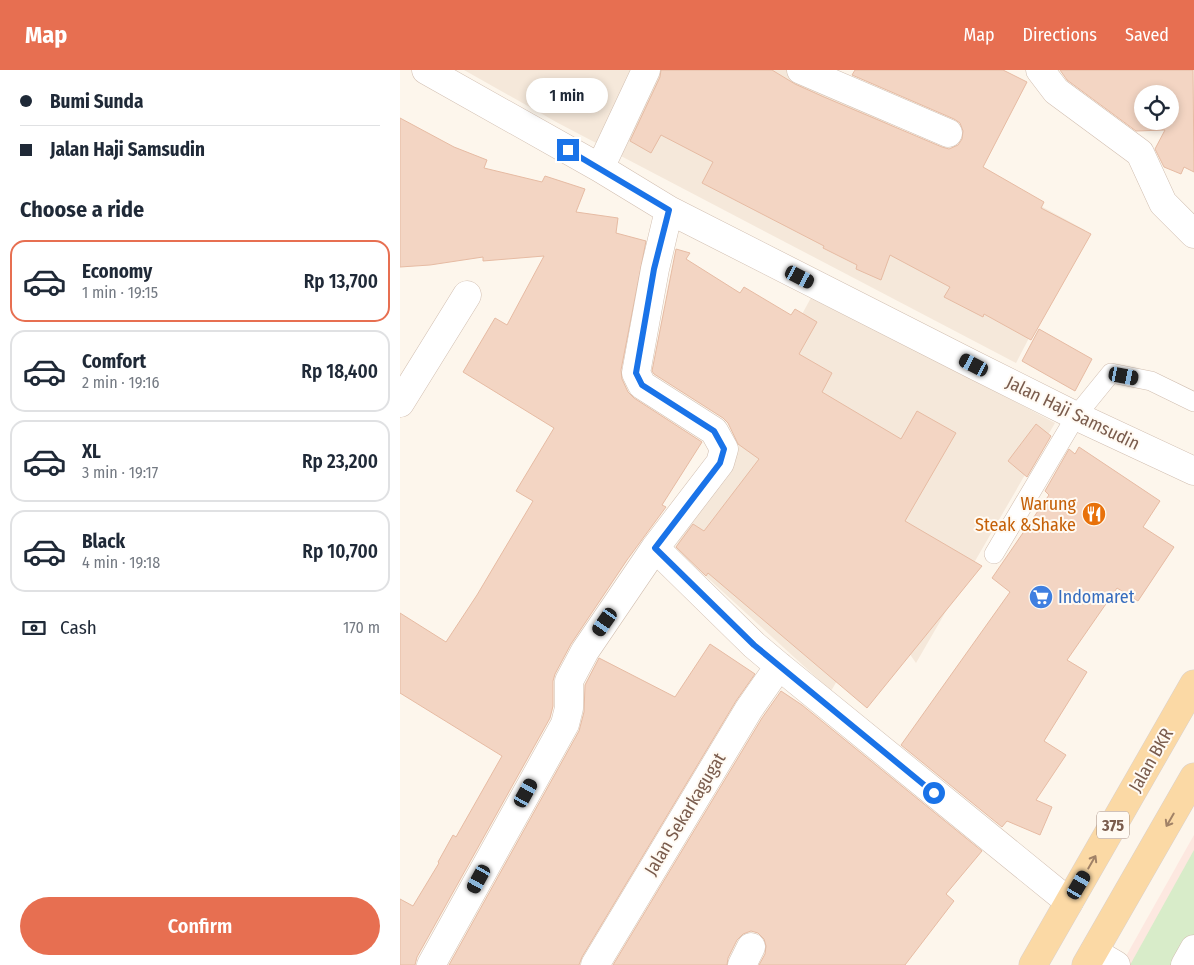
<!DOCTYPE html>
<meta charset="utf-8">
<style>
:root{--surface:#fff;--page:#f6f6f7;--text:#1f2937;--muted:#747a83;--line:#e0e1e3;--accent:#e76f51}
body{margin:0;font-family:"Fira Sans Condensed",sans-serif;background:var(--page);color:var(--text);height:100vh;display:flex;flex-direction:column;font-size:19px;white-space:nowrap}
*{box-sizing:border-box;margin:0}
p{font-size:16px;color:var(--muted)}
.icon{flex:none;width:28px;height:28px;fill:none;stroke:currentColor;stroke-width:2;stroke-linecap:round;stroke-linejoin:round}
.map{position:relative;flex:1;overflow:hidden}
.drawer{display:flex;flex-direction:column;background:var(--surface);width:400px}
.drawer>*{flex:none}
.top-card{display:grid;align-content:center;height:110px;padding:0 20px;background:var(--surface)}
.fabs{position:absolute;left:734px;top:15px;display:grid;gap:10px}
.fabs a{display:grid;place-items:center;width:45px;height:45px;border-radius:50%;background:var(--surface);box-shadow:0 2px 8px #0003;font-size:25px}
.end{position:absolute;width:22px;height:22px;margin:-11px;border:6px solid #1a73e8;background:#fff;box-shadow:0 0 0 2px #fff}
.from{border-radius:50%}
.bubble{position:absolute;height:35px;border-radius:18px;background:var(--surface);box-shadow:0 2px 8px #0003;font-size:16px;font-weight:600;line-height:35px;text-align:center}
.car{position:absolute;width:15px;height:30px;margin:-15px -8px;border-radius:6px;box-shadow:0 0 4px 1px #0007;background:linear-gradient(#222 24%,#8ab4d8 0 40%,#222 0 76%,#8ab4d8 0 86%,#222 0)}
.top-card b{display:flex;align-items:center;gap:18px;height:48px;font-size:19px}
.top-card b+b{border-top:1px solid var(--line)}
.top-card i{width:12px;height:12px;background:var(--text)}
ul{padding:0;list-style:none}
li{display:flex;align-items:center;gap:15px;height:82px;margin:0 10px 8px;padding:0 10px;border:2px solid var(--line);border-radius:15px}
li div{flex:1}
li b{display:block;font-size:19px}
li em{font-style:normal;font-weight:600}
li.selected{border-color:var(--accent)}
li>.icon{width:45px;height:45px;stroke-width:1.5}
h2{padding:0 20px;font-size:22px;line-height:60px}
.pay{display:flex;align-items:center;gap:12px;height:55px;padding:0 20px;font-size:19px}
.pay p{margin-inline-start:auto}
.button{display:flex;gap:10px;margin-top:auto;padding:10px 20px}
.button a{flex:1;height:58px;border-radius:30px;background:var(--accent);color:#fff;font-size:20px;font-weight:600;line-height:58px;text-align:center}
header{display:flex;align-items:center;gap:30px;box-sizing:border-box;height:70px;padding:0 25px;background:var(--accent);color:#fff}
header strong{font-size:24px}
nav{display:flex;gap:28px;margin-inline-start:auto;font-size:18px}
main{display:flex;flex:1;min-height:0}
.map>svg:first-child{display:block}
</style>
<header>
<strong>Map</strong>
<nav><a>Map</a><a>Directions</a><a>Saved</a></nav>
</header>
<main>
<section class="drawer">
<div class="top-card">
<b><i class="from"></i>Bumi Sunda</b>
<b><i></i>Jalan Haji Samsudin</b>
</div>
<h2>Choose a ride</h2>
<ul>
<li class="selected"><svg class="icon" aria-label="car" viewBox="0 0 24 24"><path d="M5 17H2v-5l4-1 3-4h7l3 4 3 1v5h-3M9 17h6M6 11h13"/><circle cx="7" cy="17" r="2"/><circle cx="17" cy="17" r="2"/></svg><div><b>Economy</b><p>1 min · 19:15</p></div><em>Rp 13,700</em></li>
<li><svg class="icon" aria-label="car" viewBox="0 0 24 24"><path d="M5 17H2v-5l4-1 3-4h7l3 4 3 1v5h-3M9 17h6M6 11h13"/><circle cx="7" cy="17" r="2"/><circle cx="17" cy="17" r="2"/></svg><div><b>Comfort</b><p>2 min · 19:16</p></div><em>Rp 18,400</em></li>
<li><svg class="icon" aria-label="car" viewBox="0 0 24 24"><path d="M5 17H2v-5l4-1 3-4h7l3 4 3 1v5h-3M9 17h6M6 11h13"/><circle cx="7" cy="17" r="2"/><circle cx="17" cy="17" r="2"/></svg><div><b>XL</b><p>3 min · 19:17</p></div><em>Rp 23,200</em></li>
<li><svg class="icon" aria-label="car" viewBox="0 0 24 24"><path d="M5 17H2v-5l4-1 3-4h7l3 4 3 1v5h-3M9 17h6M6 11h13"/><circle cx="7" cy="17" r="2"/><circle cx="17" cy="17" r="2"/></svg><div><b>Black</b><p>4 min · 19:18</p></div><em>Rp 10,700</em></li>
</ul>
<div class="pay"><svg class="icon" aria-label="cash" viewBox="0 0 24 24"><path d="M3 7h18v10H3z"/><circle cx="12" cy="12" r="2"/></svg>Cash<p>170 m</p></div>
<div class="button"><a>Confirm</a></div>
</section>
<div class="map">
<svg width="794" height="895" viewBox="0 0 794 895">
<rect width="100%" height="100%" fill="#fdf6ec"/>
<path fill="#f5e8da" d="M64 0H390L685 160 616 293 158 53Z
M413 224 655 353 516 593 479 540 431 621 275 478Z"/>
<path fill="#fde8e0" d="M794 765V895H721Z"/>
<path fill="#d8ecc9" d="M794 780V865L777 895H730Z"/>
<path fill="#f3d5c3" stroke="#e6bba3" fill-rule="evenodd" d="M261 0H372L395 14 424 27 542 77 549 79 558 75 562 69 563 61 560 53 554 49 452 5 455 0H603L627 12 583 97 644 132 641 138 691 164 631 270 584 244 583 247 544 227 550 217 490 185 481 210 456 199 457 195 423 178 424 176 302 113 313 92 261 65 251 83 230 71 260 7Z
M660 0H793L794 102 784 97 781 104 764 97 755 79 765 60 736 61 667 10ZM742 24H770V51H742Z
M0 48 54 77 87 90 84 98 142 112 145 106 185 119 176 142 218 148 216 163 246 171 221 300 222 309 228 322 234 328 302 372 262 435 266 437 227 490 171 574 155 604 153 611V636L150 648 17 887 15 895H0V829L13 836 39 793 38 792 53 765 56 767 102 686 0 623V543L46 572 77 525 133 431 116 421 154 358 63 302 95 248 107 255 144 186 83 191V187L30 195 0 197Z
M276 179 290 183 286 189 340 223 344 217 391 245 395 239 417 252 399 284 432 303 422 322 501 369 517 341 556 363 505 451 582 496 467 638 308 503 306 506 276 477 293 454 304 461 359 389 338 374 328 353 323 348 254 304 252 301Z
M639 259 692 289 675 321 622 291Z
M636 354 651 366 627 407 608 391Z
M679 377 760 431 743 457 774 477 738 531 717 518 667 590 687 602 644 671 666 685 636 730 652 737 640 765 607 751 602 757 501 675 610 522 592 508 649 425 645 421 669 379 675 384Z
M310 574 355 604 336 631 182 887 179 895H49L179 661 184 642 185 615 199 588 275 627Z
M381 621 402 635 582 781 546 824 554 831 505 895H359L365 884 366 876 364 869 358 863 351 861 343 864 337 870 328 888 327 895H213L362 648Z"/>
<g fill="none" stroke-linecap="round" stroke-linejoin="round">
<g stroke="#d1beb0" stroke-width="20">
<path id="lane" d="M594 484 676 346 711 303 751 311 794 332"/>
</g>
<g stroke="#d1beb0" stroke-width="29">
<path id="street" d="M26 0 200 98 269 140 574 295 676 346 794 401
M401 0 548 63
M640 0 656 21 740 83 763 133 794 164
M200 98 246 0
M0 333 67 225
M255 478 354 575 379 596 669 832
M694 882 716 895
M31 895 165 654 169 638V611L185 581 255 478 320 393 324 379 314 361 242 315 236 303 255 199 269 140
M195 895 349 639 379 596
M342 895 351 877
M785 895 794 879"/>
</g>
<g stroke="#dad1cd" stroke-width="29">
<path id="primary" d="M633 895 794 614
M686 895 794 707"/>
</g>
<use href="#lane" stroke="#fff" stroke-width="19"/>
<use href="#street" stroke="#fff" stroke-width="28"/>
<use href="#primary" stroke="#fbd9a5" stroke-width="28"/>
</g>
<defs><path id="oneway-shaft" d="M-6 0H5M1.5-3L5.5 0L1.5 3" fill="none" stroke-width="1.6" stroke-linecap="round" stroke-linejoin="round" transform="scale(1.25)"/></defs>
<g stroke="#a18267">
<use href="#oneway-shaft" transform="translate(770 750) rotate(120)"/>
<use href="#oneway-shaft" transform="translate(692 792) rotate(-60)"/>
</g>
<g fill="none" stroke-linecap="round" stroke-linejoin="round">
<path stroke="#1a73e8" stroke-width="6" d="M168 80 269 140 254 199 236 303 242 315 314 361 324 379 320 393 255 478 354 575 534 723"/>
</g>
<defs>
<g id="restaurant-disc" transform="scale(1.25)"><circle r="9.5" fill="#e8710a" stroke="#fffaf3"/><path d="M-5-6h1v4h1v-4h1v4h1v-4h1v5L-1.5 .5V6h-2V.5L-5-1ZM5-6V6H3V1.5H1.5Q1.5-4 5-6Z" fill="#fff"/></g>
<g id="supermarket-disc" transform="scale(1.25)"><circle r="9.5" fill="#3f7fe0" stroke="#fffaf3"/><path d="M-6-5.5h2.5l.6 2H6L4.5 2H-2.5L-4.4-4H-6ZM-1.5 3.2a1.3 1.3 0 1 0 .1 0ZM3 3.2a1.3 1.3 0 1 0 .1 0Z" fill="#fff"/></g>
</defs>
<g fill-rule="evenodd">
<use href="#restaurant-disc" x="694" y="444"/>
<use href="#supermarket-disc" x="641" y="527"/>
</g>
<g text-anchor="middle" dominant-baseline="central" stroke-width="4" stroke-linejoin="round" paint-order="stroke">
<rect fill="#fffaf3" stroke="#a28b7f" stroke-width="1" x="697" y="741.5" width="32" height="27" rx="4"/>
<g font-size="16" font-weight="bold" fill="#7a5c4d">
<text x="713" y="755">375</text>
</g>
<g font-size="18" fill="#7a5c4d" stroke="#fffaf3">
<text transform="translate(673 343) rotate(26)">Jalan Haji Samsudin</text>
<text transform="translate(751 690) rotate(-60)">Jalan BKR</text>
<text transform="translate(285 744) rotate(-59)">Jalan Sekarkagugat</text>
</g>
<g font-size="18" fill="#c56008" stroke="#fffaf3" text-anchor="end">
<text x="676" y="434">Warung<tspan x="676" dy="21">Steak &amp;Shake</tspan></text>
</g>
<g font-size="18" fill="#366cbe" stroke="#fffaf3" text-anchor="start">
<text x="658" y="527">Indomaret</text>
</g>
</g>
</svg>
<div class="fabs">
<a><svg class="icon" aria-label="locate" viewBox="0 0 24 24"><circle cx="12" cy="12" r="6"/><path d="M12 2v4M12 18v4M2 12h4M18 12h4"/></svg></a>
</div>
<i class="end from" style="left:534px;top:723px"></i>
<i class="end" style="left:168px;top:80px"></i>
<div class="bubble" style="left:126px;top:8px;width:82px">1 min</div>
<i class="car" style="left:400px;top:207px;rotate:117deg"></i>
<i class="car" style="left:574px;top:295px;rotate:297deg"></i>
<i class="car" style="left:724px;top:306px;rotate:101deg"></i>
<i class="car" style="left:205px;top:552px;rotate:215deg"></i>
<i class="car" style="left:126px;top:723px;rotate:29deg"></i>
<i class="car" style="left:79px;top:809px;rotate:209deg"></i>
<i class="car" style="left:679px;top:815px;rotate:30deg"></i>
</div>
</main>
